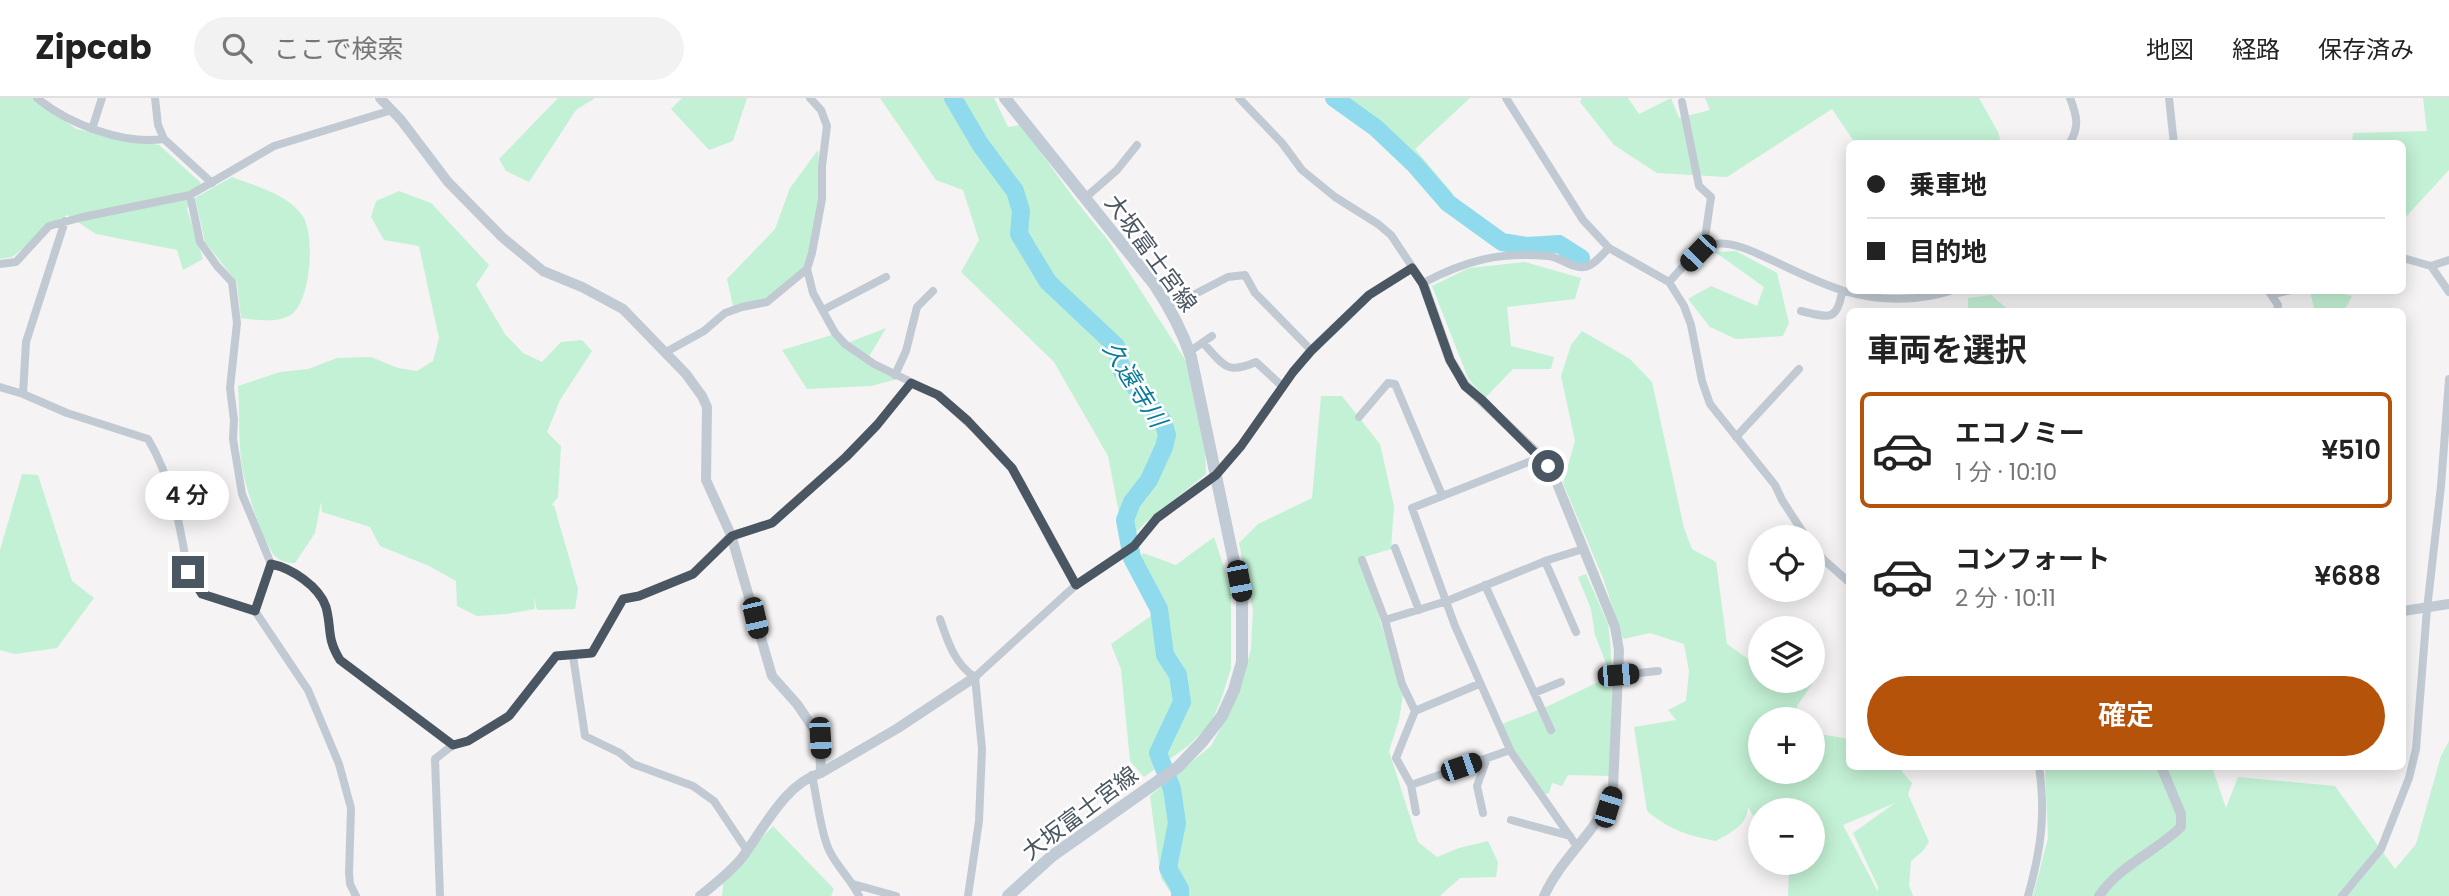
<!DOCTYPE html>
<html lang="ja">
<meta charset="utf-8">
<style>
:root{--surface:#fff;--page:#f2f2f2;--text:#222;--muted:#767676;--line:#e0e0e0;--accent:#b45309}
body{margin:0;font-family:Poppins,"Noto Sans JP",sans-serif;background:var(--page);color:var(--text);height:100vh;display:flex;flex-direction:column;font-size:26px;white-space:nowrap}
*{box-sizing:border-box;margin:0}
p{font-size:23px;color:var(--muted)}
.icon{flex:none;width:38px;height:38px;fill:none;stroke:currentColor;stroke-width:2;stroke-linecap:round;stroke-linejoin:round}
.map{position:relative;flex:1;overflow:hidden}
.side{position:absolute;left:1846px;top:210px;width:560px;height:462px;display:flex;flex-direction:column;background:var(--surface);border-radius:10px;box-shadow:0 4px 18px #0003}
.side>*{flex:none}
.banner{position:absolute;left:1846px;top:42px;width:560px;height:154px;border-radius:10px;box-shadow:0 4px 18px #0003;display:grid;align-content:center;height:154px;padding:0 21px;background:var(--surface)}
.tools{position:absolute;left:1748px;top:427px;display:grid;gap:14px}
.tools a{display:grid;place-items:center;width:77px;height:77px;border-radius:50%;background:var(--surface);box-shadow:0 4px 18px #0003;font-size:35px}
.end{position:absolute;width:32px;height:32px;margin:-16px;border:9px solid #4a5661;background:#fff;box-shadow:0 0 0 4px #fff}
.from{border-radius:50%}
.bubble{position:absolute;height:49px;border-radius:24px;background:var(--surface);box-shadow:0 4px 18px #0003;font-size:23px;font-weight:600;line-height:49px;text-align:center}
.car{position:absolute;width:21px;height:42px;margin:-21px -10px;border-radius:9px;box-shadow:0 0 5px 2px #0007;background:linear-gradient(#222 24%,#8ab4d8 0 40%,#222 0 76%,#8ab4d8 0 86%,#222 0)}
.banner b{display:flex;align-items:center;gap:24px;height:66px;font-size:26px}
.banner b+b{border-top:2px solid var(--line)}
.banner i{width:18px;height:18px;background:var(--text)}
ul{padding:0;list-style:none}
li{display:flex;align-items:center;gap:21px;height:116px;margin:0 14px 10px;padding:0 7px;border:4px solid transparent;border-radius:10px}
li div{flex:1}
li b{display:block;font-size:26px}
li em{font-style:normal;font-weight:600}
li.selected{border-color:var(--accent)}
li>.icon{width:63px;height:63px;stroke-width:1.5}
h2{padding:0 21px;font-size:32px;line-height:84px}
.action{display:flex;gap:14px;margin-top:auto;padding:14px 21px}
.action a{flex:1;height:80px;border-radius:42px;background:var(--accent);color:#fff;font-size:28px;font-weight:600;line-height:80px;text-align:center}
header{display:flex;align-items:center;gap:42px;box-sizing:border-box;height:98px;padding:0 35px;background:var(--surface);border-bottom:2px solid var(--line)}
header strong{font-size:33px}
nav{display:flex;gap:38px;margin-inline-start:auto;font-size:24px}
.search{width:490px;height:63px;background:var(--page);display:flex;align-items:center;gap:18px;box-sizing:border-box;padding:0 24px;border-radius:38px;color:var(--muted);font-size:26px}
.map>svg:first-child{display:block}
</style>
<header>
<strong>Zipcab</strong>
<div class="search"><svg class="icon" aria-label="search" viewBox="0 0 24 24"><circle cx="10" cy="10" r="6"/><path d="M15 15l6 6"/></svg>ここで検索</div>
<nav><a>地図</a><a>経路</a><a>保存済み</a></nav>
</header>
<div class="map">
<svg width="2449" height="798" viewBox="0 0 2449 798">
<rect width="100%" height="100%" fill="#f5f3f3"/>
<path fill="#c3f1d5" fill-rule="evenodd" d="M0 0H35L76 31 159 47 201 85 187 111 203 161 183 172 177 152 96 136 67 117 12 159 0 161Z
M558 0H595L576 12 529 84 506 73 499 61Z
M682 0H747L733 43 709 52 671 11Z
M880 0H994L1008 29 1021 27 1073 99 1110 145 1186 263 1205 354 1206 376 1144 426 1125 446 1108 358 1054 264 961 174 979 142 963 92 936 82Z
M1343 0H1470L1415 51 1454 97Z
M1582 0H1628L1639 16 1671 0 1679 20 1710 12 1705 0H1979L1998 34 2001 45H1855L1832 11 1727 79 1657 75 1614 47 1580 4Z
M2423 0H2449V72L2403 122V46L2352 45 2353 35 2427 33Z
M818 52 822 101 808 169 767 204 733 208 727 181 775 131 790 90Z
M232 79C255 88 287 96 302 117 316 136 311 207 289 218 275 225 257 222 241 220L237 184 205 144 195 100Z
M399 93 431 105 489 167 476 187 505 236 523 255 542 264 561 244 582 242 592 253 560 302 547 334 561 348 558 399 551 408 554 407 578 491 575 511 537 512 534 498 535 511 507 516 477 518 457 508 456 483 429 468 380 448 370 429 322 414 321 404 315 435 295 465C287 465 282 464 276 459 263 447 245 387 242 368 238 342 240 314 238 288L280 274 308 271 337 260 371 259 398 270 417 273 433 263 439 240 419 148 384 142 371 119 376 103Z
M1736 153 1777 175 1789 225 1783 238 1736 241 1710 229 1688 201 1711 188 1757 208 1764 189 1715 154Z
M1525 164 1581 180 1575 201 1507 209 1511 248 1554 259 1551 271H1513L1485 300 1468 280 1432 188 1469 170Z
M2310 193H2331L2352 198 2344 213H2306L2314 210Z
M1991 197 2010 213H1968V200Z
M886 230 867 262 901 280 871 288 807 291 782 252 832 237 845 246Z
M1582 233 1630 261 1652 284 1684 430 1692 451 1716 464 1727 546 1754 565 1760 566V583H1813V554L1818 552 1820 574 1797 608 1798 621H1760V674H1813V635L1850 641V668L1898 669 1912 685 1908 696 1929 744 1923 753 1911 763 1909 787 1913 798H1788L1789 774 1783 765H1813V712H1760V730L1748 709C1747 728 1731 734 1716 743 1687 737 1670 732 1647 713L1634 629 1676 622 1668 612 1686 603 1689 573 1684 546 1650 535 1623 541 1603 480 1563 385 1575 343 1561 278 1571 247ZM1895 705 1853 735 1878 789V794L1843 727Z
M1321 298H1342L1380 346 1394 408 1391 451 1361 460 1403 597 1399 622 1389 653 1418 744 1437 759 1459 750 1488 743 1498 764 1496 779 1460 780 1440 798H1173L1161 780 1150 698 1211 648 1238 597 1251 551 1253 512 1239 445 1258 426 1312 400Z
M22 376 38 377 72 483 94 500 57 550 15 556 0 552V452Z
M1214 439 1231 491V570L1222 599 1211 625 1188 648 1144 679 1130 663 1121 571 1111 546 1155 515 1129 470 1143 455 1176 467Z
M1586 476 1608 526 1610 542 1612 579 1611 678 1568 677 1562 688 1552 685 1549 695 1545 696 1514 658 1502 626 1544 610 1611 578 1595 537 1591 511 1578 479Z
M2449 643V798H2033L2048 740 2045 669H2212L2226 710 2238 679 2335 688 2395 771 2416 746 2441 658Z
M773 728 834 791 831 798H722L724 778Z"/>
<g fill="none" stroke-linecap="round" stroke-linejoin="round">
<path stroke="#90daee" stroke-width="18" d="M953 0 980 46 1015 93 1021 113 1019 136 1048 184 1116 248 1122 273 1163 323 1167 337 1164 349 1149 382 1132 404 1125 422 1132 460 1159 511 1165 557 1178 577 1182 604 1158 655 1172 691 1177 725 1168 770 1180 791V798
M1334 0 1376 30 1415 67 1448 105 1502 144 1527 148 1559 146 1581 160"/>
<path stroke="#c1cad2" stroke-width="8" d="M37 0C68 26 124 47 164 41
M155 0 158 27 164 41 212 85
M810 0 821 12 827 28 822 68V101L812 155 807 171 813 195 835 235 845 246 874 266 938 297 992 347 1012 370 1022 386 1051 444 1076 487
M1239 0 1282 45 1302 72 1335 99 1378 126 1391 137 1423 185C1467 162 1498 154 1548 158 1561 159 1572 171 1584 169 1594 168 1602 156 1609 150
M1506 0 1583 122 1609 150 1669 184 1684 208 1691 227 1702 283 1710 306 1775 387 1782 402 1806 439
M2169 0 2174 46
M1682 4 1699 88 1711 99 1705 140 1706 149
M92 31 102 0
M2069 46C2080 29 2077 18 2070 0
M190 97 200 144 217 168 232 184 237 225 230 290 234 322 233 341 242 396 271 466
M1085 100 1117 72 1137 47
M2403 160 2431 168 2449 194
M0 166 16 164 49 128 83 119 190 97 274 48 392 12
M2431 168 2449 162
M1669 184C1681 172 1696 150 1714 146 1735 143 1758 156 1776 164 1824 187 1860 205 1915 200 1928 198 1940 197 1952 192
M2268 192 2278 207 2277 214
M2271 192 2278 195 2291 192
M1170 209 1228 179 1245 177 1255 195 1311 252
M823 212 886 179
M1801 213C1827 219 1837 225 1842 194
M1204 246C1224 267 1226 277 1256 264L1283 289
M666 254 704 233 725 215 742 209 767 204 807 171
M1189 254 1212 238
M895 277 906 253 917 209 933 193
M0 289 23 296 67 315 148 341C172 381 180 428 188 474L202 496 255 513 308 592 339 666 351 710 349 775 350 786 356 798
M23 296 26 244 65 123
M1359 319 1388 285 1395 286 1442 397
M1736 339 1799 271
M1541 359 1412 410 1455 528 1511 654 1576 747
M1813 449 1824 462 1850 485
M1395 450 1419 512
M1362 462 1385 522 1402 586 1415 613 1396 660 1411 687 1416 714
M1545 463 1576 534
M271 466C291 470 319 488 326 509 332 531 326 539 340 562L453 647 468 643 509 617 556 558 592 555 623 501 639 498 693 476 731 437 773 425 846 358 877 327 911 285
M1485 487 1551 632
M255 513 271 466
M940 521C947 542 955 567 975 579
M1385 522 1447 503 1548 462 1583 451
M573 558 585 638 620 655 633 666 693 688 714 703 746 751
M1618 577 1658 573
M975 579 1076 487 1134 448 1157 420 1216 377 1241 348 1293 274 1311 252 1369 197 1412 170
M1534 595 1561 584
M1415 613 1479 586
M812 677C817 700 820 732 829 752 837 769 851 781 859 798
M1411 687 1510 652
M1483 715 1477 688 1487 660
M1511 722 1570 738
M853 786 896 798
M440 798 435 661 453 647
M968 798 979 723 982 651 975 579
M2028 798C2041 751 2046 717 2039 668
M2342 798 2381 751 2409 680 2416 651 2427 511 2441 388 2449 281"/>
<path stroke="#c1cad2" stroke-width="10" d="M380 0 401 22 448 84 502 139 543 173 582 189 623 211 686 276 702 298 707 309 706 382 731 437 772 578 797 606 820 640 821 675
M1423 185 1450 262 1465 287 1541 359 1554 378 1615 529 1619 552 1613 690C1600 733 1563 756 1544 798
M2403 513 2449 506
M700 798C714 787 729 775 741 761 763 732 785 685 821 675L898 630 975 579
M2099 798C2119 768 2155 754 2181 729V716L2161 668"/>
<path stroke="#c1cbd6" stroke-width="12" d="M1005 0 1154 186C1170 210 1182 232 1191 259L1242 502V564L1234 592 1222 618 1202 644 1178 669 1052 758 1008 798"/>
</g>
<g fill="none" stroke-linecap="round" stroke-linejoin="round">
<path stroke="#4a5661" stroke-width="9" d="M188 474 202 496 255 513 271 466C291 470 319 488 326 509 332 531 326 539 340 562L453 647 468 643 509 618 556 558 592 555 623 501 639 498 693 476 732 438 772 425 846 359 877 327 911 285 938 297 968 323 1012 370 1076 487 1134 448 1157 420 1216 377 1241 348 1293 274 1311 253 1369 197 1412 170 1423 186 1450 262 1465 288 1482 302 1548 368"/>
</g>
<g text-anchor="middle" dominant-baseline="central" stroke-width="5" stroke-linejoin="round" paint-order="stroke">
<g font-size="23" fill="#4a5661" stroke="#fff">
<text transform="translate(1151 155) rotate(54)">大坂富士宮線</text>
<text transform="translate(1080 715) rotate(-37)">大坂富士宮線</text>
</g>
<g font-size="24" font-style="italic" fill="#0c7c9b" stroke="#fff">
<text transform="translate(1135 286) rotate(58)">久遠寺川</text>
</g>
</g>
</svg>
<div class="tools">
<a><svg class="icon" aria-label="locate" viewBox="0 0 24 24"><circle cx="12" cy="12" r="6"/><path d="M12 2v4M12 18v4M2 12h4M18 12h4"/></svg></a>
<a><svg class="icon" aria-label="layers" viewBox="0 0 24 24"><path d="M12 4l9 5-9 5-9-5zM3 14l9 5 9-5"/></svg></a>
<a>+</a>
<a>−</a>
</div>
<i class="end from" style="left:1548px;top:368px"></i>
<i class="end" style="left:188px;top:474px"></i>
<div class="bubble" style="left:145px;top:373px;width:84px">4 分</div>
<i class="car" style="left:1698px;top:155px;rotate:224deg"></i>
<i class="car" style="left:1239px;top:483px;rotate:169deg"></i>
<i class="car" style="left:755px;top:520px;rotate:167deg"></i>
<i class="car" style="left:1618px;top:577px;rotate:85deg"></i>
<i class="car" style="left:820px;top:640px;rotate:177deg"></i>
<i class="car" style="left:1461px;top:669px;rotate:71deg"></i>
<i class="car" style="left:1608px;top:709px;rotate:17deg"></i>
<div class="banner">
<b><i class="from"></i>乗車地</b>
<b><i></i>目的地</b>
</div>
<section class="side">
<h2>車両を選択</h2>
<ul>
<li class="selected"><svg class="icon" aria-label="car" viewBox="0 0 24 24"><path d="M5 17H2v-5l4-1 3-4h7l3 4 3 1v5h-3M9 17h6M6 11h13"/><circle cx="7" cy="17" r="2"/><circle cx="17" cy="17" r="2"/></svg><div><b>エコノミー</b><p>1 分 · 10:10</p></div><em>¥510</em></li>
<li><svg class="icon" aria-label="car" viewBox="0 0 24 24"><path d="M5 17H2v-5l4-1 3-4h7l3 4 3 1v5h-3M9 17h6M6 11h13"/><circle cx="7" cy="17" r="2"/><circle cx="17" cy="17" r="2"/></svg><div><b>コンフォート</b><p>2 分 · 10:11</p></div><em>¥688</em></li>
</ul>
<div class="action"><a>確定</a></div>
</section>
</div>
